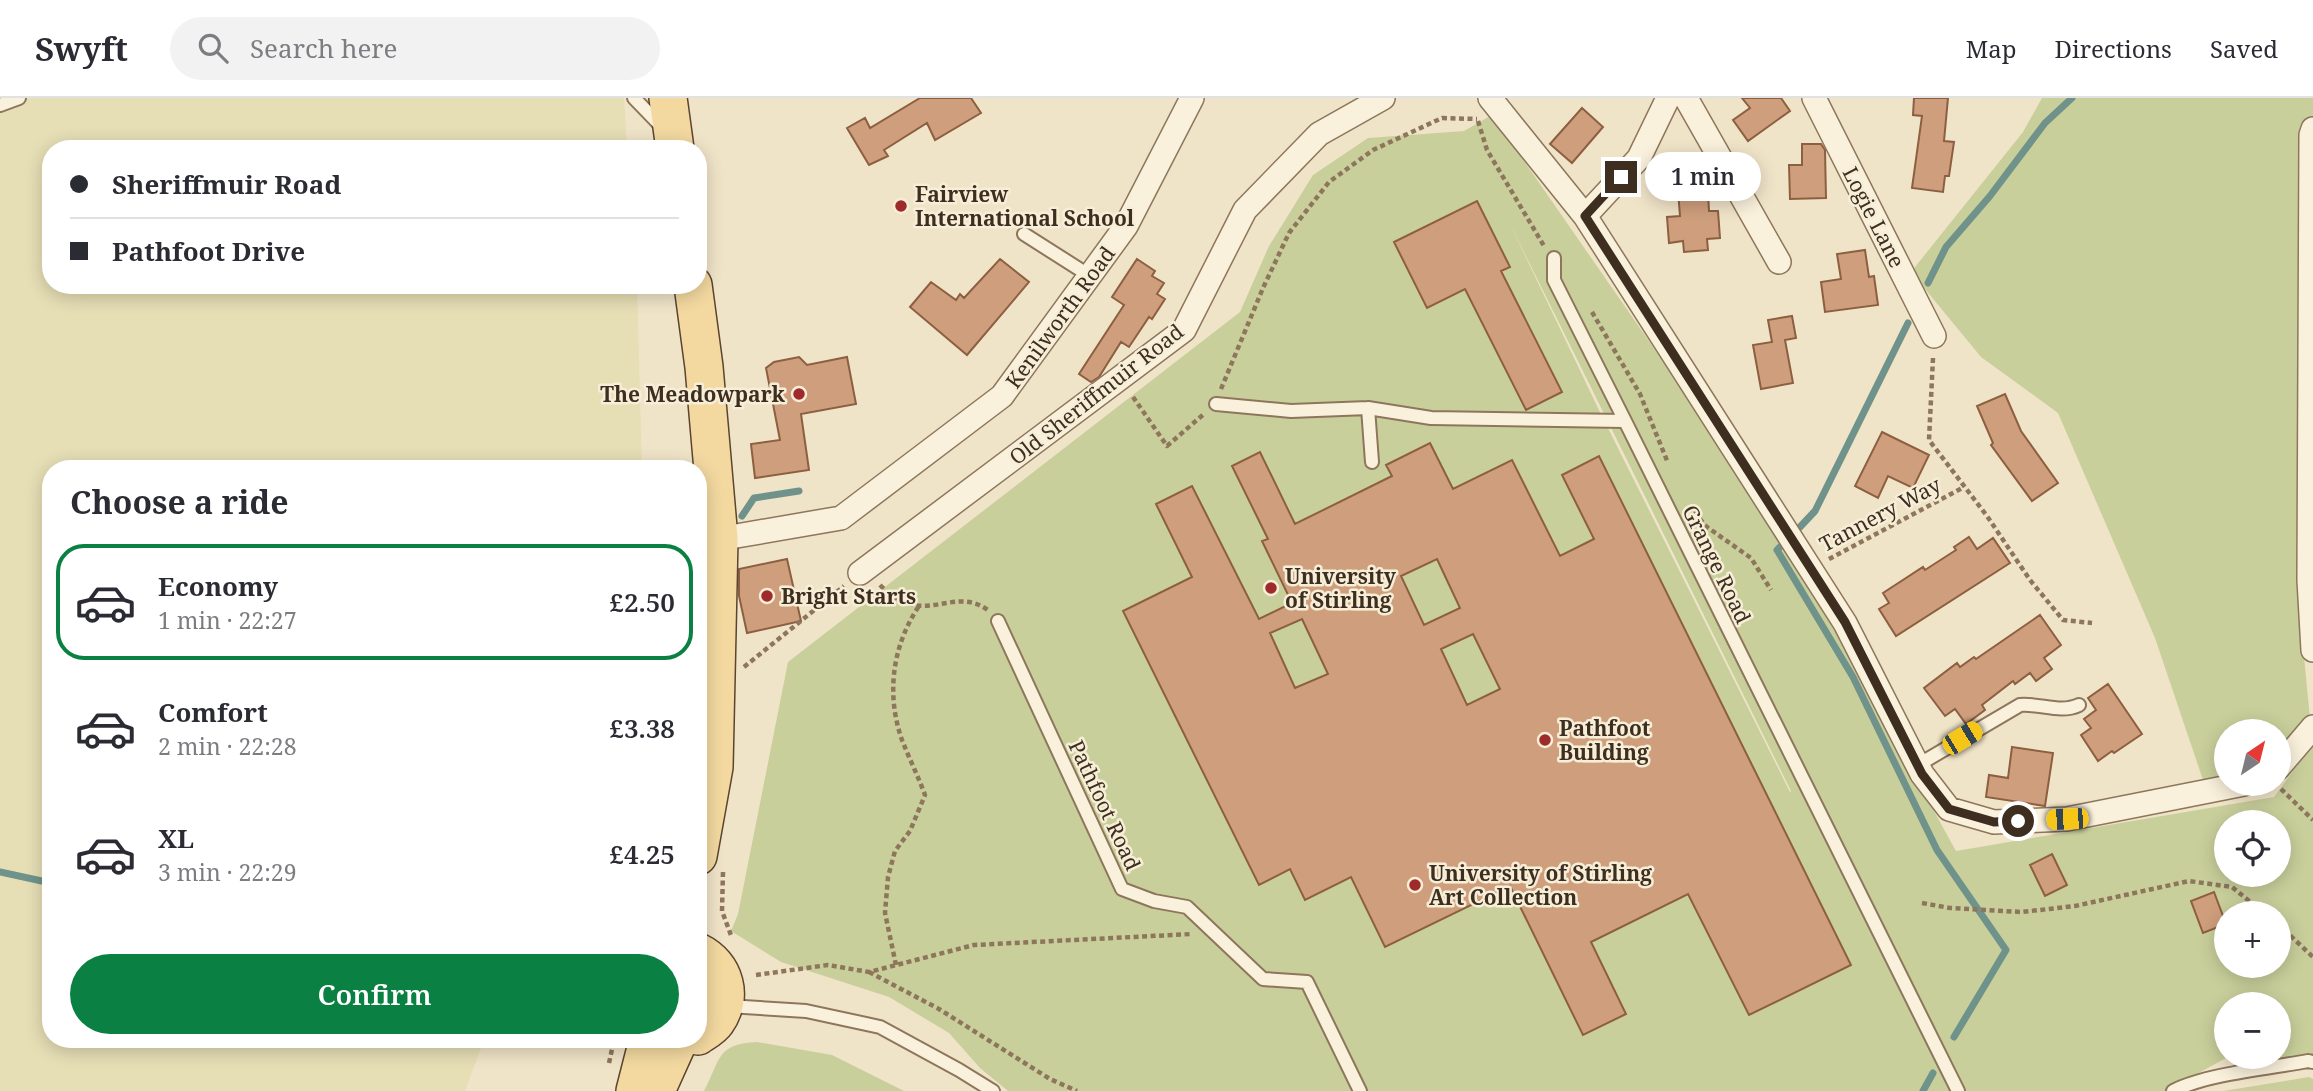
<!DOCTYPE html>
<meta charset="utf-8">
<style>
:root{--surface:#fff;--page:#f2f2f3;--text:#2b2b33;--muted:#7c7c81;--line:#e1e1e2;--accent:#0b8043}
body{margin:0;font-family:"Noto Serif",serif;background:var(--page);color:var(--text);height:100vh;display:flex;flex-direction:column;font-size:26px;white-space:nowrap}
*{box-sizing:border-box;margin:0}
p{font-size:23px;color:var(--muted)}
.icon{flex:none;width:38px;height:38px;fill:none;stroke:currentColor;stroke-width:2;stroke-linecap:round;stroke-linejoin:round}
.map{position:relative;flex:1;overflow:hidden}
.side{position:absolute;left:42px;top:362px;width:665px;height:588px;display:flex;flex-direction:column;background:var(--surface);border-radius:28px;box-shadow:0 4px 18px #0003}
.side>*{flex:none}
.hud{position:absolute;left:42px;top:42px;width:665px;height:154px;border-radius:28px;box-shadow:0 4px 18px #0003;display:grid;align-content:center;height:154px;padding:0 28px;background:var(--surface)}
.needle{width:46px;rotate:35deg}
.buttons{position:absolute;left:2214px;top:621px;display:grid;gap:14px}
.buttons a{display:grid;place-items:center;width:77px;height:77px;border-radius:50%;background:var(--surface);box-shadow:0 4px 18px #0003;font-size:35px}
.end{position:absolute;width:32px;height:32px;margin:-16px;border:9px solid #3d2e20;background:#fff;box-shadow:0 0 0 4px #fff}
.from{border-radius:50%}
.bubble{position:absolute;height:49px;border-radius:24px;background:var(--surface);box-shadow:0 4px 18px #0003;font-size:23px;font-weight:600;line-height:49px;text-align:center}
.car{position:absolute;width:21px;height:42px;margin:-21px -10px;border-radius:9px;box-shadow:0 0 5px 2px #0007;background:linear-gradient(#f5c518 24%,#345 0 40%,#f5c518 0 76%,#345 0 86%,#f5c518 0)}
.hud b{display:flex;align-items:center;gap:24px;height:66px;font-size:26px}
.hud b+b{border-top:2px solid var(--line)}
.hud i{width:18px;height:18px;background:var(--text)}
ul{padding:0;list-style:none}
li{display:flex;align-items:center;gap:21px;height:116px;margin:0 14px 10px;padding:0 14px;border:4px solid transparent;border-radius:28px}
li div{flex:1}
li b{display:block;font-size:26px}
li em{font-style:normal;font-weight:600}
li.on{border-color:var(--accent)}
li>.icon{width:63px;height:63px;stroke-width:1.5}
h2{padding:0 28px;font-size:32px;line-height:84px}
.primary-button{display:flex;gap:14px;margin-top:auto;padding:14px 28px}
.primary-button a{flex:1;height:80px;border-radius:42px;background:var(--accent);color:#fff;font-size:28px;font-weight:600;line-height:80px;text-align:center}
header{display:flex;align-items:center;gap:42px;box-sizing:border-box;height:98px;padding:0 35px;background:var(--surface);border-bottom:2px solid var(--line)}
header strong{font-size:33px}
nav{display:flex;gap:38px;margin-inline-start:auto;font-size:24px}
.search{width:490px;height:63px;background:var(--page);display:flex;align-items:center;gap:18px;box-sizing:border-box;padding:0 24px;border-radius:38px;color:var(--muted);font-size:26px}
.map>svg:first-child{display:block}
</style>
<header>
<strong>Swyft</strong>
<div class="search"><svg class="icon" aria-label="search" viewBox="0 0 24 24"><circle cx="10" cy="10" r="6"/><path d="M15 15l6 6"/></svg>Search here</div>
<nav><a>Map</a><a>Directions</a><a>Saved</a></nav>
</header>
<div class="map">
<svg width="2313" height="993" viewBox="0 0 2313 993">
<rect width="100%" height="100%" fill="#f0e4c8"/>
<path fill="#e6deb5" d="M0 0H624L627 51H51V187H637L642 371H51V942H484L465 993H0Z"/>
<path fill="#c9cf9b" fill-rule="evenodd" d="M2042 0H2313V37L2298 39 2297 485 2310 621 2279 653 2278 634H2226V679L2204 685 2155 540 2058 315 1981 259 1911 174 2023 34Z
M1492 17 1776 426 1956 753 2274 699 2313 646V961L2226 960 2166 993H1008L980 970 949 935 889 899 781 864 731 833 738 816 788 564 1240 214 1269 148 1313 77 1368 40 1464 33ZM1509 124 1791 693 1790 694 1598 310ZM2226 724H2278V777H2226ZM2226 816H2278V868H2226ZM2226 906H2278V959H2226Z
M757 944 832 957 904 993H704C721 961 716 946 757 944Z
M2309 979 2313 981V993H2223Z"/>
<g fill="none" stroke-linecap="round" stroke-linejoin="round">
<path stroke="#6f938a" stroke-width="7" d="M1928 185 1946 149 1990 98 2045 25 2072 0
M742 418 754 400 799 393
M1800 429 1815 413 1908 225
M1780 449 1777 452 1853 579 1937 752 2006 852 1954 939
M0 774 51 785
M1923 993 1933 975"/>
</g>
<path fill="#cf9f7d" stroke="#8d5f41" stroke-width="2" fill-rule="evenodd" d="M920 0H971L981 15 935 42 927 25 884 52 888 58 869 67 847 30 865 20 870 30Z
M1742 0H1781L1790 13 1748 43 1733 22 1750 10Z
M1914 0H1948L1944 43 1954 44 1949 78H1945L1943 94 1912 90 1922 18 1913 17Z
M1582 10 1603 29 1572 65 1550 46Z
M1802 46H1821L1825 52 1826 100 1790 101 1789 67H1802Z
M1707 76 1709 113H1718L1720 140 1707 141 1708 152 1684 154 1683 143 1669 145 1667 119 1680 118 1677 79Z
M1477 103 1510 169 1501 173 1562 294 1526 312 1465 191 1427 210 1394 144Z
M1865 152 1869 179 1874 178 1878 207 1825 214 1821 184 1841 181 1837 156Z
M1000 161 1029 184 967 257 910 209 931 184 956 202 960 196 964 200Z
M1137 161 1155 173 1152 178 1164 185 1157 196 1165 201 1152 221 1149 219 1129 249 1121 244 1099 279 1091 284 1079 276 1124 207 1112 199Z
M1792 218 1796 240 1785 242 1793 285 1761 291 1753 247 1772 244 1768 222Z
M799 259 807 267 847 259 856 306 801 316 809 372 755 380 751 346 780 342 766 270 774 264Z
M2005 296 2021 333 2058 385 2032 403 1991 347 1993 345 1977 308Z
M1882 334 1929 357 1913 390 1888 378 1878 400 1855 388Z
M1430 345 1453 391 1512 362 1560 458 1594 441 1562 377 1599 358 1851 867 1749 917 1688 796 1591 844 1626 916 1583 937 1510 788 1385 849 1351 779 1305 802 1290 771 1259 787 1123 513 1192 479 1156 406 1192 388 1259 521 1292 505 1262 443 1268 441 1232 368 1260 354 1295 426 1392 378 1386 367ZM1437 461 1460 510 1424 527 1401 478ZM1302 521 1328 576 1295 590 1270 535ZM1473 536 1500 591 1467 607 1441 551Z
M1969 439 1977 451 1993 440 2010 465 1896 538 1879 511 1889 505 1883 495 1923 469 1925 472 1956 452 1954 449Z
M787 461 801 523 747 535 739 498V471Z
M2040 517 2061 547 2044 560 2052 571 2036 583 2030 575 2015 586 2013 583 1982 607 1985 612 1966 626 1955 611 1945 618 1924 590 1957 565 1960 569 1974 559 1976 561Z
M2108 586 2142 636 2114 655 2112 653 2098 663 2081 637 2091 630 2084 621 2096 612 2088 600Z
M2012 649 2053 655 2045 708 1986 699 1989 677 2008 680Z
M2052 756 2067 787 2045 798 2030 767Z
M2214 794 2226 826 2203 835 2191 803Z"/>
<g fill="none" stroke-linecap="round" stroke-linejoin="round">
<g stroke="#8d765c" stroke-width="16">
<path id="service" d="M634 0 663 30
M0 7 19 0
M1024 136 1090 178
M1554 160V182L1625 323
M1216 306 1291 313 1368 310 1431 320 1625 323 1958 993
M1368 310 1372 364
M998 523 1122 791 1154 803 1187 809 1263 881 1307 884 1360 993
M1918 667 2020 607C2040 605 2060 616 2079 607
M728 908 806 913 880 929 959 972 993 993
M2173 993C2206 976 2270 970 2308 963L2313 964"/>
</g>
<g stroke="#8d765c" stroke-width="26">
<path id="minor" d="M1490 0 1585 118 1845 525 1922 676 1949 711 1994 724 2067 721 2244 686
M1686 0 1779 164
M1814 0 1934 238
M2313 31 2311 37 2309 482 2313 552
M1585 118 1639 60 1668 0
M698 443 719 441 841 420 1002 298 1126 128 1192 0
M860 475 1184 232 1245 112 1319 36 1383 0
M2278 670 2313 629"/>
</g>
<g stroke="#5b4430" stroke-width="40">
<path id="primary" d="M668 0 675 51
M693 187 704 269 719 441 714 669 698 758
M698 854C725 867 734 899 716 924 712 930 704 934 698 938
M635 993 648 942
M656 993 679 942"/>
</g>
<path stroke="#8d765c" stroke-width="4.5" stroke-dasharray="5 3.5" stroke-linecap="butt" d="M1478 23 1487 52 1544 148
M1592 214 1640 296 1668 365
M1933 260 1929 342 1987 418 2030 482 2063 522 2092 525
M1221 291 1263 190 1289 135 1329 84 1373 52 1442 20 1477 21
M1133 299 1167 348 1205 315
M1688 408 1707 429 1751 460 1771 492
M1829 461 1964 389
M880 487C924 532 951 486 988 512
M744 569 844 488
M2281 691 2313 722
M723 774 722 813 732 840
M1922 805 1950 810 2022 814 2075 808 2189 783 2232 789 2265 816
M2278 826 2313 859
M896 867 885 815 888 779 895 753 910 733 925 697C918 678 909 660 902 642 886 597 892 548 919 508
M869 874 939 911 1050 981 1077 993
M756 877 828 867 869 874 974 847 1192 836
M609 965 614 942"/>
<use href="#service" stroke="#faf1dc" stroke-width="12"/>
<use href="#minor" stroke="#faf1dc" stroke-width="23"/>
<use href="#primary" stroke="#f3d9a0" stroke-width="37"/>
</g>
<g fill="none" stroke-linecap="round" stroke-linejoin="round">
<path stroke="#3d2e20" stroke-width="9" d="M1621 79 1585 118 1845 524 1922 676 1949 711 1994 724 2018 723"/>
</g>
<g fill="#9e2a2b" stroke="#f7eed8" stroke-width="2.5">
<circle cx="901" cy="108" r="7"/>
<circle cx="799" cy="296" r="7"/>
<circle cx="1271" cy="490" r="7"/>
<circle cx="767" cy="498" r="7"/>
<circle cx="1545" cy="642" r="7"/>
<circle cx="1415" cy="787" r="7"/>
</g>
<g text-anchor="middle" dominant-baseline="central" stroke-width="5" stroke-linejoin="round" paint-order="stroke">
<g font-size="21" font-weight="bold" fill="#3d2e20" stroke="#f7eed8" text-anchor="start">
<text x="915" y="96">Fairview<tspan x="915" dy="24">International School</tspan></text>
<text x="785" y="296" text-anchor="end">The Meadowpark</text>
<text x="1285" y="478">University<tspan x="1285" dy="24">of Stirling</tspan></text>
<text x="781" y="498">Bright Starts</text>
<text x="1559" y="630">Pathfoot<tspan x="1559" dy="24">Building</tspan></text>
<text x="1429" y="775">University of Stirling<tspan x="1429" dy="24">Art Collection</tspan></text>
</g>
<g font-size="21" fill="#3d2e20" stroke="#f7eed8">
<text transform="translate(1874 119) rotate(63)">Logie Lane</text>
<text transform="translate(1060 219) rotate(-54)">Kenilworth Road</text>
<text transform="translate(1096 296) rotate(-38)">Old Sheriffmuir Road</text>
<text transform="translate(1880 416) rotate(-28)">Tannery Way</text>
<text transform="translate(1717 466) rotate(64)">Grange Road</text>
<text transform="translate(1105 707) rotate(65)">Pathfoot Road</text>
</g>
</g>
</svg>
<div class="buttons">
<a><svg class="needle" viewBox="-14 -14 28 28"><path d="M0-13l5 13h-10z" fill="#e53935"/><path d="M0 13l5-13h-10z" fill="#7c7c81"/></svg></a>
<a><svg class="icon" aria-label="locate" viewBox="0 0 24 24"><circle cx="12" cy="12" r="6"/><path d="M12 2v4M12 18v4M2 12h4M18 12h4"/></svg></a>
<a>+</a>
<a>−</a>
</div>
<i class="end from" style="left:2018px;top:723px"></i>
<i class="end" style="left:1621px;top:79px"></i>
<div class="bubble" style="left:1645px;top:54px;width:116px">1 min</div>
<i class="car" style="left:1962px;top:640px;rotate:59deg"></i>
<i class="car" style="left:2067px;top:721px;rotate:268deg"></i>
<div class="hud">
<b><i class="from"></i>Sheriffmuir Road</b>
<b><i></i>Pathfoot Drive</b>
</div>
<section class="side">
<h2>Choose a ride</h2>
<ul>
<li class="on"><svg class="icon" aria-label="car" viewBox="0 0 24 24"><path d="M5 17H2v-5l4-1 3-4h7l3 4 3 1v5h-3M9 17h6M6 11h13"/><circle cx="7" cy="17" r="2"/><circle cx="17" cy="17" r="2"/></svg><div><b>Economy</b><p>1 min · 22:27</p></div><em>£2.50</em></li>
<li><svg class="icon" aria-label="car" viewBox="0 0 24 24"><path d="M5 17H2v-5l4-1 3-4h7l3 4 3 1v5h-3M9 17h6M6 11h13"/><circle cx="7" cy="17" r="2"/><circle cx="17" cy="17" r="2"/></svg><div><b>Comfort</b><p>2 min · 22:28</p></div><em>£3.38</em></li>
<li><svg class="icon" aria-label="car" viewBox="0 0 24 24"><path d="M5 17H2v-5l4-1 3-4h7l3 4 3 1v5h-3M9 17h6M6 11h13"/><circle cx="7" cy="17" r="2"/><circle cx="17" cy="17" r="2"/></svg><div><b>XL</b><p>3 min · 22:29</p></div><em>£4.25</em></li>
</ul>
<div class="primary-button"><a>Confirm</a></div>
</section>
</div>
